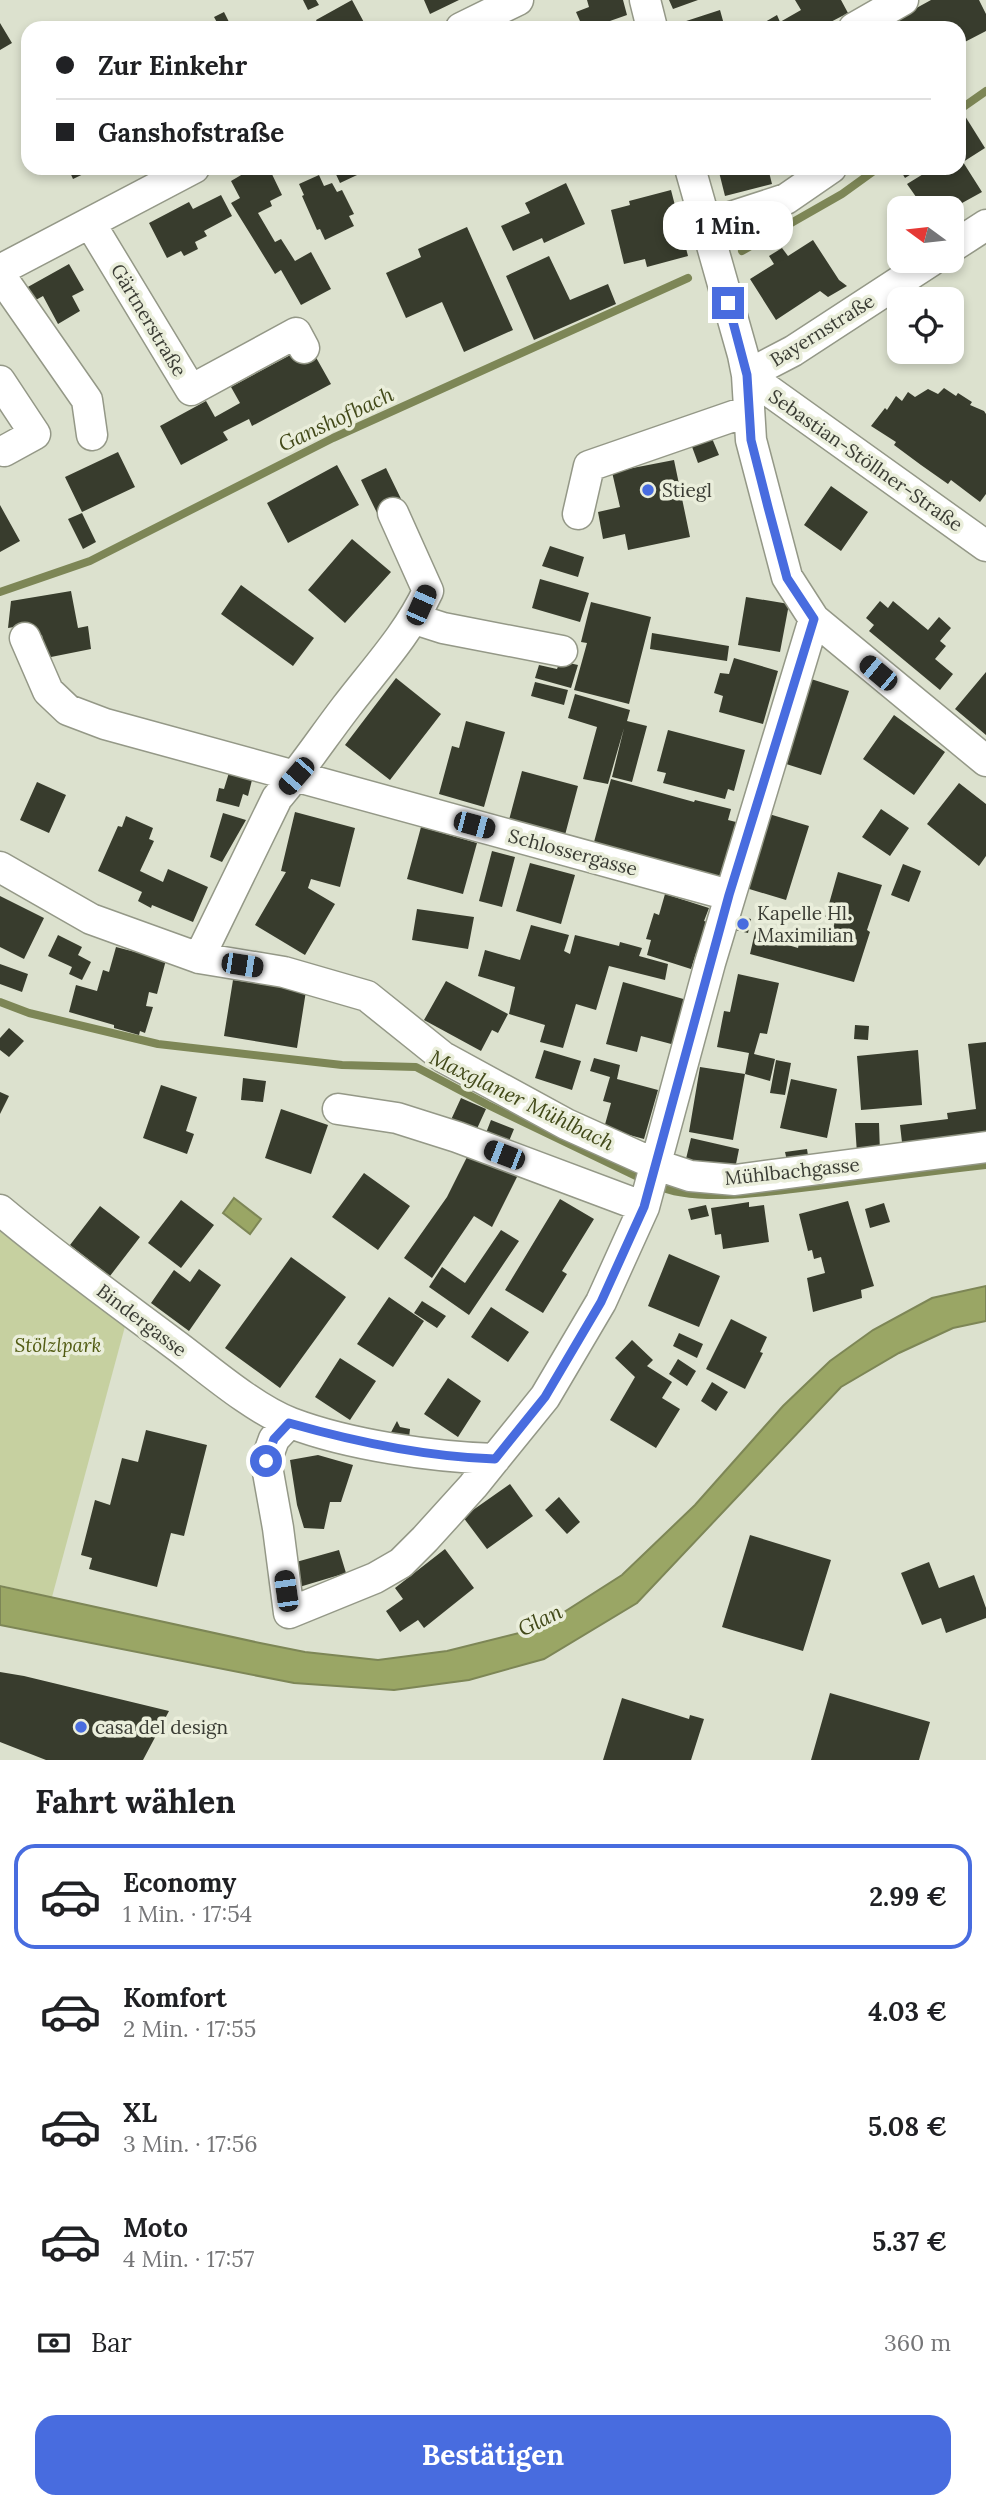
<!DOCTYPE html>
<html lang="de">
<meta charset="utf-8">
<style>
:root{--surface:#fff;--page:#f6f6f6;--text:#202124;--muted:#757577;--line:#e0e0e0;--accent:#486cdf}
body{margin:0;font-family:Lora,serif;background:var(--page);color:var(--text);height:100vh;display:flex;flex-direction:column;font-size:26px;white-space:nowrap}
*{box-sizing:border-box;margin:0}
p{font-size:23px;color:var(--muted)}
.icon{flex:none;width:38px;height:38px;fill:none;stroke:currentColor;stroke-width:2;stroke-linecap:round;stroke-linejoin:round}
.map{position:relative;height:1760px;overflow:hidden}
.sheet{display:flex;flex-direction:column;background:var(--surface);flex:1}
.sheet>*{flex:none}
.banner{position:absolute;left:21px;top:21px;width:945px;height:154px;border-radius:21px;box-shadow:0 4px 10px #0003;display:grid;align-content:center;height:154px;padding:0 35px;background:var(--surface)}
.needle{width:46px;rotate:285deg}
.buttons{position:absolute;left:887px;top:196px;display:grid;gap:14px}
.buttons a{display:grid;place-items:center;width:77px;height:77px;border-radius:14px;background:var(--surface);box-shadow:0 4px 10px #0003;font-size:35px}
.end{position:absolute;width:32px;height:32px;margin:-16px;border:9px solid #486cdf;background:#fff;box-shadow:0 0 0 4px #fff}
.from{border-radius:50%}
.bubble{position:absolute;height:49px;border-radius:21px;background:var(--surface);box-shadow:0 4px 10px #0003;font-size:23px;font-weight:700;line-height:49px;text-align:center}
.car{position:absolute;width:21px;height:42px;margin:-21px -10px;border-radius:9px;box-shadow:0 0 5px 2px #0007;background:linear-gradient(#222 24%,#8ab4d8 0 40%,#222 0 76%,#8ab4d8 0 86%,#222 0)}
.banner b{display:flex;align-items:center;gap:24px;height:66px;font-size:26px}
.banner b+b{border-top:2px solid var(--line)}
.banner i{width:18px;height:18px;background:var(--text)}
ul{padding:0;list-style:none}
li{display:flex;align-items:center;gap:21px;height:105px;margin:0 14px 10px;padding:0 21px;border:4px solid transparent;border-radius:21px}
li div{flex:1}
li b{display:block;font-size:26px}
li em{font-style:normal;font-weight:700}
li.on{border-color:var(--accent)}
li>.icon{width:63px;height:63px;stroke-width:1.5}
h2{padding:0 35px;font-size:32px;line-height:84px}
.pay{display:flex;align-items:center;gap:18px;height:77px;padding:0 35px;font-size:26px}
.pay p{margin-inline-start:auto}
.cta{display:flex;gap:14px;margin-top:auto;padding:14px 35px}
.cta a{flex:1;height:80px;border-radius:21px;background:var(--accent);color:#fff;font-size:28px;font-weight:700;line-height:80px;text-align:center}
.map>svg:first-child{display:block}
</style>
<div class="map">
<svg width="986" height="1760" viewBox="0 0 986 1760">
<rect width="100%" height="100%" fill="#dce1ce"/>
<path fill="#c6d0a0" d="M0 1225 127 1319 52 1597 0 1585Z"/>
<path fill="#9aa665" stroke="#7d8656" stroke-width="2" d="M234 1198 261 1219 250 1234 223 1213Z
M986 1286V1321L953 1328 899 1353 841 1387 637 1603 544 1659 469 1680 394 1690 294 1683 0 1625V1586L260 1643 305 1652 378 1660 447 1651 539 1628 622 1575 695 1505 783 1406 830 1361 873 1330 932 1298Z"/>
<g fill="none" stroke-linecap="round" stroke-linejoin="round">
<path stroke="#7d8656" stroke-width="8" d="M959 110 986 91
M742 251 842 194 878 168
M0 592 90 561 333 438 688 278
M0 1002 29 1013 158 1044 342 1065 416 1067 488 1105 644 1180
M656 1185C699 1205 779 1190 826 1185 879 1178 933 1171 986 1165"/>
</g>
<path fill="#383c2d" d="M303 0H316L319 5 308 10Z
M352 0 367 28H320L316 20Z
M424 0H459L430 14Z
M587 0H623L627 15 590 28H583L576 12 589 7Z
M669 0H698L673 9Z
M795 0H841L848 13 819 28H755L777 15 780 22 801 10Z
M931 0H979L986 14V31L959 45V28H880Z
M720 10 725 28H678L677 24Z
M224 12 232 28H220L214 17Z
M0 23 12 43 0 50Z
M965 116 985 148 963 162 982 192 953 208H932L927 200 921 204 907 184 933 168H959V120Z
M68 168H96L73 179Z
M253 168 254 170 269 168 282 195 270 201 272 206 258 213 275 242 281 239 295 261 311 252 331 289 301 305 281 270 275 274 231 203 240 198 231 181Z
M323 168H372L340 183 333 168 325 172Z
M718 168H768L772 184 725 196Z
M899 168H921L905 178Z
M319 175 324 186 332 183 337 192 342 190 354 214 349 216 354 226 325 240 320 229 317 230 302 196 304 195 299 184Z
M566 183 585 224 544 243 542 238 513 251 501 226 530 213 525 203Z
M671 190 688 256 647 267 645 259 624 264 611 210 630 205 629 201Z
M221 195 232 216 204 231 207 236 195 242 198 249 184 256 181 251 167 258 149 223 189 202 193 209Z
M467 227 513 330 464 352 442 302 406 318 386 273 421 257 418 249Z
M813 240 839 280 847 286 828 297 820 291 776 320 750 279 774 264 769 256 782 248 788 256Z
M549 256 570 300 608 284 616 304 534 340 506 276Z
M69 264 84 290 72 296 80 311 58 324 43 296 34 301 26 288Z
M309 345 331 384 252 426 249 419 223 432 228 440 181 465 160 426 206 401 215 417 240 403 231 387Z
M944 388 956 396 958 393 972 402 970 405 984 411 986 414V494L980 502 951 480 948 484 921 465 894 445 896 442 871 426 885 408 887 410 896 396 902 401 908 392 915 397 928 389 938 394Z
M711 436 719 455 698 463 691 444Z
M118 452 135 487 82 512 65 477Z
M674 460 690 537 628 550 625 534 603 539 598 512 620 507 612 472Z
M337 465 359 505 288 543 267 503Z
M386 468 403 503 378 515 361 480Z
M831 486 868 512 841 551 804 525Z
M0 505 20 541 0 552Z
M82 513 96 542 83 549 68 519Z
M352 539 391 572 345 623 308 590Z
M550 546 584 557 578 577 542 566Z
M540 579 589 593 580 622 532 608Z
M241 585 314 638 293 666 221 614Z
M71 591 78 628 88 626 91 649 46 658 42 635 29 638 26 625 8 628 11 601Z
M746 597 789 604 780 652 738 645Z
M880 601 888 608 893 601 928 630 939 617 951 628 940 641 946 646 935 659 953 674 940 690 869 631 874 625 866 618Z
M591 602 651 617 629 704 574 690 587 643 581 642Z
M652 633 729 646 727 661 650 649Z
M734 658 778 671 763 724 719 712 723 696 714 693 720 673 729 674Z
M560 661 578 665 571 688 535 678 539 665 557 669Z
M986 672V735L955 709Z
M396 678 441 714 390 780 345 745Z
M811 679 849 691 821 775 783 763Z
M535 682 568 690 564 705 531 696Z
M575 694 630 710 627 721 647 726 632 782 612 777 624 728 608 784 583 779 597 727 568 718Z
M894 715 945 752 914 795 863 759Z
M466 721 505 732 484 807 439 794 452 746 459 748Z
M668 730 745 750 734 791 728 789 725 799 663 783 666 773 657 771Z
M231 766 254 772 248 796 243 794 239 807 216 801 219 788 224 789Z
M522 771 578 786 565 835 509 820Z
M611 779 694 802 695 800 731 809 728 820 736 822 721 878 594 842Z
M37 782 66 795 49 833 20 820Z
M959 783 986 804V856L979 866 927 824Z
M881 809 909 828 890 856 862 837Z
M295 812 355 828 340 887 311 879 308 888 335 904 305 955 255 925 286 872 281 871Z
M223 813 246 820 222 862 210 857Z
M769 814 809 826 786 900 746 888Z
M126 816 153 828 149 839 154 841 140 871 163 882 168 869 208 887 193 922 152 905 151 908 138 901 142 892 98 871 118 826 122 827Z
M421 827 477 843 463 894 407 879Z
M492 851 515 857 502 907 479 901Z
M530 863 575 875 561 924 516 911Z
M903 864 921 871 909 902 891 895Z
M838 872 882 885 867 930 870 932 854 982 750 954 756 928 790 938 788 945 798 948 800 939 829 946 835 921 825 918Z
M665 894 709 908 704 921 711 923 701 955 696 953 691 969 647 955 651 940 646 939 654 913 659 915Z
M0 896 44 918 24 959 0 947Z
M417 909 474 917 468 949 412 940Z
M739 916 751 919 748 933 735 930Z
M531 925 569 935 564 951 570 954 575 935 619 946 620 942 642 948 639 956 668 964 665 980 609 966 596 1010 576 1004 563 1048 540 1042 545 1025 509 1014 515 987 478 976 485 950 520 960Z
M58 935 82 947 78 955 91 962 82 980 69 974 72 967 48 956Z
M116 947 166 960 157 994 149 992 146 1006 153 1007 145 1033 140 1031 139 1035 114 1028V1025L69 1012 76 985 97 991 103 970 109 972Z
M0 964 28 974 22 992 0 984Z
M738 974 779 983 767 1034 760 1033 754 1054 775 1059 770 1081 745 1074 749 1053 717 1047 724 1011 730 1012Z
M233 980 306 991 297 1048 224 1036Z
M446 981 508 1014 498 1033 492 1030 481 1051 424 1020Z
M623 982 687 1000 675 1045 641 1036 637 1052 606 1044Z
M855 1025 869 1026 868 1040 854 1039Z
M9 1028 24 1041 9 1057 0 1050V1038Z
M986 1042V1140L903 1151 900 1125 948 1119 947 1113 976 1109 968 1044Z
M544 1050 581 1061 572 1090 535 1078Z
M918 1050 922 1105 861 1110 857 1056Z
M594 1058 620 1065 617 1079 658 1090 644 1139 604 1128 611 1103 603 1101 610 1077 590 1071Z
M776 1060 791 1063 785 1095 770 1093Z
M700 1067 745 1074 733 1140 689 1132Z
M243 1078 266 1081 263 1102 241 1100Z
M791 1079 837 1089 827 1138 780 1128Z
M161 1085 197 1097 186 1131 194 1134 187 1154 143 1138Z
M0 1092 9 1096 0 1114Z
M461 1098 486 1109 475 1133 450 1122Z
M281 1109 328 1125 311 1174 265 1158Z
M491 1120 514 1129 507 1146 484 1138Z
M855 1123H879L880 1153 857 1154Z
M691 1138 739 1149 734 1174 685 1163Z
M807 1149 809 1162 788 1165 785 1152Z
M470 1151 518 1175 492 1227 474 1216 432 1278 404 1258 447 1197Z
M364 1173 410 1206 378 1250 332 1217Z
M560 1199 594 1219 562 1271 567 1274 543 1313 505 1290Z
M181 1200 214 1225 181 1268 148 1243Z
M848 1201 874 1286 861 1290 862 1298 813 1312 807 1278 825 1273 821 1257 814 1259 812 1250 808 1251 799 1214Z
M749 1202V1207L764 1205 769 1242 723 1249 721 1234 715 1235 711 1208Z
M884 1203 890 1222 870 1228 865 1209Z
M706 1205 709 1216 691 1220 688 1209Z
M100 1206 140 1237 110 1276 70 1245Z
M501 1230 519 1241 469 1315 429 1287 442 1267 465 1283Z
M669 1254 720 1276 699 1327 648 1306Z
M291 1257 346 1297 280 1388 225 1348Z
M199 1269 221 1285 189 1331 151 1303 174 1270 190 1282Z
M389 1297 424 1321 393 1367 357 1344Z
M422 1301 446 1316 437 1328 414 1313Z
M491 1307 529 1332 508 1362 471 1337Z
M731 1319 767 1337 760 1352 763 1353 745 1389 706 1369Z
M679 1333 703 1344 697 1358 673 1346Z
M632 1340 653 1360 647 1366 672 1382 662 1398 680 1409 656 1448 610 1420 635 1377 615 1358Z
M340 1358 376 1381 350 1420 315 1397Z
M678 1359 696 1371 687 1386 669 1374Z
M448 1378 481 1401 458 1437 424 1414Z
M712 1382 728 1392 716 1411 701 1401Z
M397 1421 400 1427 410 1429 409 1438 389 1436Z
M146 1430 207 1445 184 1536 171 1533 157 1587 89 1569 92 1558 81 1555 95 1500 110 1505 122 1458 138 1462Z
M318 1455 353 1465 341 1502H330L324 1529 304 1528 297 1505 290 1460Z
M510 1484 533 1516 487 1549 463 1517Z
M559 1497 580 1522 567 1534 545 1510Z
M750 1535 831 1560 803 1651 722 1627Z
M445 1549 474 1588 424 1628 418 1620 400 1632 386 1611 403 1599 395 1588Z
M339 1550 346 1573 296 1588 289 1564Z
M929 1562 939 1588 974 1575 986 1608V1618L946 1633 941 1618 922 1625 901 1573Z
M0 1672 24 1676 169 1711 143 1760H46L0 1742Z
M830 1693 930 1722 919 1760H811Z
M622 1698 689 1719 690 1715 704 1719 691 1760H603Z"/>
<g fill="none" stroke-linecap="round" stroke-linejoin="round">
<g stroke="#949887" stroke-width="33">
<path id="minor" d="M645 0 652 28
M461 28 518 0
M854 28 903 0
M690 168 743 355 747 375 751 440 787 577 814 619 986 761
M90 223 191 390 296 333 304 348
M706 225 786 199 831 168
M952 247 986 225
M0 270 194 168
M0 275 87 400 92 435
M747 375 986 546
M747 375 793 351 931 261
M0 381 35 434 4 451
M578 514 589 466 748 411
M415 619 443 628 562 651
M25 638 48 691 68 710 105 724 729 895
M0 867 91 919 199 958 284 972 367 996 443 1057 566 1124 657 1165 690 1176 735 1180 986 1147
M199 958 277 798C302 769 323 737 346 707 375 669 408 634 428 591L393 513
M338 1109 397 1118 457 1137 644 1207
M0 1210C57 1258 117 1301 177 1346 209 1370 254 1409 291 1423 349 1445 433 1457 495 1459
M289 1423 274 1439 266 1461 278 1528 289 1613 375 1578 401 1563 425 1539 473 1486 545 1397 601 1302 644 1207 710 963 814 619"/>
</g>
<use href="#minor" stroke="#fff" stroke-width="30"/>
</g>
<g fill="none" stroke-linecap="round" stroke-linejoin="round">
<path stroke="#486cdf" stroke-width="9" d="M266 1461 274 1439 289 1423C356 1442 425 1457 495 1459L545 1397 601 1302 644 1207 729 895 814 619 787 578 768 507 751 440 747 375 728 303"/>
</g>
<g fill="#486cdf" stroke="#eaeedb" stroke-width="2.5">
<circle cx="648" cy="490" r="7"/>
<circle cx="743" cy="924" r="7"/>
<circle cx="81" cy="1727" r="7"/>
</g>
<g text-anchor="middle" dominant-baseline="central" stroke-width="7" stroke-linejoin="round" paint-order="stroke">
<g font-size="19" fill="#3a3c34" stroke="#eaeedb">
<text transform="translate(149 320) rotate(59)">Gärtnerstraße</text>
<text transform="translate(822 330) rotate(-32)">Bayernstraße</text>
<text transform="translate(866 460) rotate(35)">Sebastian-Stöllner-Straße</text>
<text transform="translate(573 852) rotate(15)">Schlossergasse</text>
<text transform="translate(792 1171) rotate(-6)">Mühlbachgasse</text>
<text transform="translate(142 1320) rotate(37)">Bindergasse</text>
</g>
<g font-size="19" fill="#3a3c34" stroke="#eaeedb" text-anchor="start">
<text x="662" y="490">Stiegl</text>
<text x="757" y="913">Kapelle Hl.<tspan x="757" dy="22">Maximilian</tspan></text>
<text x="95" y="1727">casa del design</text>
</g>
<g font-size="19" font-style="italic" fill="#525c13" stroke="#eaeedb">
<text x="58" y="1345">Stölzlpark</text>
</g>
<g font-size="21" font-style="italic" fill="#424919" stroke="#eaeedb">
<text transform="translate(336 419) rotate(-25)">Ganshofbach</text>
<text transform="translate(522 1100) rotate(26)">Maxglaner Mühlbach</text>
<text transform="translate(540 1620) rotate(-26)">Glan</text>
</g>
</g>
</svg>
<div class="buttons">
<a><svg class="needle" viewBox="-14 -14 28 28"><path d="M0-13l5 13h-10z" fill="#e53935"/><path d="M0 13l5-13h-10z" fill="#757577"/></svg></a>
<a><svg class="icon" aria-label="locate" viewBox="0 0 24 24"><circle cx="12" cy="12" r="6"/><path d="M12 2v4M12 18v4M2 12h4M18 12h4"/></svg></a>
</div>
<i class="end from" style="left:266px;top:1461px"></i>
<i class="end" style="left:728px;top:303px"></i>
<div class="bubble" style="left:663px;top:201px;width:130px">1 Min.</div>
<i class="car" style="left:421px;top:605px;rotate:24deg"></i>
<i class="car" style="left:878px;top:673px;rotate:310deg"></i>
<i class="car" style="left:296px;top:776px;rotate:221deg"></i>
<i class="car" style="left:474px;top:825px;rotate:105deg"></i>
<i class="car" style="left:242px;top:965px;rotate:99deg"></i>
<i class="car" style="left:504px;top:1155px;rotate:291deg"></i>
<i class="car" style="left:286px;top:1591px;rotate:352deg"></i>
<div class="banner">
<b><i class="from"></i>Zur Einkehr</b>
<b><i></i>Ganshofstraße</b>
</div>
</div>
<section class="sheet">
<h2>Fahrt wählen</h2>
<ul>
<li class="on"><svg class="icon" aria-label="car" viewBox="0 0 24 24"><path d="M5 17H2v-5l4-1 3-4h7l3 4 3 1v5h-3M9 17h6M6 11h13"/><circle cx="7" cy="17" r="2"/><circle cx="17" cy="17" r="2"/></svg><div><b>Economy</b><p>1 Min. · 17:54</p></div><em>2.99 €</em></li>
<li><svg class="icon" aria-label="car" viewBox="0 0 24 24"><path d="M5 17H2v-5l4-1 3-4h7l3 4 3 1v5h-3M9 17h6M6 11h13"/><circle cx="7" cy="17" r="2"/><circle cx="17" cy="17" r="2"/></svg><div><b>Komfort</b><p>2 Min. · 17:55</p></div><em>4.03 €</em></li>
<li><svg class="icon" aria-label="car" viewBox="0 0 24 24"><path d="M5 17H2v-5l4-1 3-4h7l3 4 3 1v5h-3M9 17h6M6 11h13"/><circle cx="7" cy="17" r="2"/><circle cx="17" cy="17" r="2"/></svg><div><b>XL</b><p>3 Min. · 17:56</p></div><em>5.08 €</em></li>
<li><svg class="icon" aria-label="car" viewBox="0 0 24 24"><path d="M5 17H2v-5l4-1 3-4h7l3 4 3 1v5h-3M9 17h6M6 11h13"/><circle cx="7" cy="17" r="2"/><circle cx="17" cy="17" r="2"/></svg><div><b>Moto</b><p>4 Min. · 17:57</p></div><em>5.37 €</em></li>
</ul>
<div class="pay"><svg class="icon" aria-label="cash" viewBox="0 0 24 24"><path d="M3 7h18v10H3z"/><circle cx="12" cy="12" r="2"/></svg>Bar<p>360 m</p></div>
<div class="cta"><a>Bestätigen</a></div>
</section>
